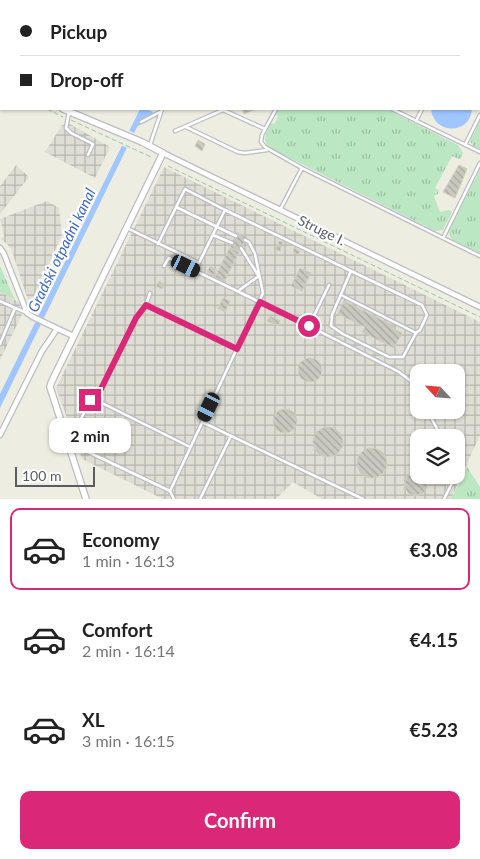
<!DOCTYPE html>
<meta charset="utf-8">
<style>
:root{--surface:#fff;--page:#f6f6f6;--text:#222;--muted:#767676;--line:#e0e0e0;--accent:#db2777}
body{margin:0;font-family:Lato,sans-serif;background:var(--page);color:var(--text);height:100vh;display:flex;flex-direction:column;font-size:19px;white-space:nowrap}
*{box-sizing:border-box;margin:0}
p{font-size:16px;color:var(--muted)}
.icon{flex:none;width:28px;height:28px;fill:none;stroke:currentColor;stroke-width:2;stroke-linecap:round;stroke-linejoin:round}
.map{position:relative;height:499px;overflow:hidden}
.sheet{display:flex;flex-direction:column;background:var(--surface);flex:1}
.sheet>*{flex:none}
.banner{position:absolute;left:0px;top:0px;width:480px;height:110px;box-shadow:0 1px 4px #0004;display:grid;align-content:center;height:110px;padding:0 20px;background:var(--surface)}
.needle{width:32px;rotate:296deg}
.buttons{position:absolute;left:410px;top:364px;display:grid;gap:10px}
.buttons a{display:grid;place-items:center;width:55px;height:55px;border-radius:10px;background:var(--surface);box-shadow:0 1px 4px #0004;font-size:25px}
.scale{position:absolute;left:15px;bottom:12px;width:80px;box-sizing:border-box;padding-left:5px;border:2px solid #595c63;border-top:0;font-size:14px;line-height:18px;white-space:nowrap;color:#595c63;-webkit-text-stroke:4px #fff;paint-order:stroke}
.end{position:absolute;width:22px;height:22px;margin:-11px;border:6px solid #db2777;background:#fff;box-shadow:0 0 0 2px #fff}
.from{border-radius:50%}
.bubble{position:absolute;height:35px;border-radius:10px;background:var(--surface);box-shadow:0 1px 4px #0004;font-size:16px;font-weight:700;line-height:35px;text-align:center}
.car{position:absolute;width:15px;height:30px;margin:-15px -8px;border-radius:6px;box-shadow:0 0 4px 1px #0007;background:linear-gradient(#222 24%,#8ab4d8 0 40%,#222 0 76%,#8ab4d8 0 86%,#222 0)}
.banner b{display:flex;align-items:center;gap:18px;height:48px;font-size:19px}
.banner b+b{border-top:1px solid var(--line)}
.banner i{width:12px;height:12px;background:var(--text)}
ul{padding:9px 0 0;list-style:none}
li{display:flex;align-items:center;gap:15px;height:82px;margin:0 10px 8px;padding:0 10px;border:2px solid transparent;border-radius:10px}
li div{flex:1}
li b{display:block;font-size:19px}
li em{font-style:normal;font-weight:700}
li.on{border-color:var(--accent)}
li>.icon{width:45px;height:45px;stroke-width:1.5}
.action{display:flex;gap:10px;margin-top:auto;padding:10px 20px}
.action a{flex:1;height:58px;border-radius:10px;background:var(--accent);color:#fff;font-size:20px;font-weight:700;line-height:58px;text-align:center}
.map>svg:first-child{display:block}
</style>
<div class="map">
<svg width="480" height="499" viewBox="0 0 480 499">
<defs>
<pattern id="industrial-grid" width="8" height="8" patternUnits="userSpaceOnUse" patternTransform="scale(1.25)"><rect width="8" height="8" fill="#deded5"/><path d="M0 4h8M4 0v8" fill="none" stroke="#b7b7b0"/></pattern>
<pattern id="grass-tufts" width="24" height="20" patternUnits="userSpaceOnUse" patternTransform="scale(1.25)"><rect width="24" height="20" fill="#bbe7c2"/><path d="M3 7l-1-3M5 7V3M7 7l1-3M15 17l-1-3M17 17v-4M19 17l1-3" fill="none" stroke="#9bbea1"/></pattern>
<pattern id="building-back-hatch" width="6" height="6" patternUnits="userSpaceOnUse" patternTransform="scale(1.25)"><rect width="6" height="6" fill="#cac9c0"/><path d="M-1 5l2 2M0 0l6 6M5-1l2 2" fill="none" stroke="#a7a6a0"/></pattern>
</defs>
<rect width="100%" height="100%" fill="#eeede1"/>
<path fill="url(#industrial-grid)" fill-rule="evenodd" d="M70 124 110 147 95 178 45 152 62 125Z
M16 165 29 177 0 214V186Z
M164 167 480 322V435L451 499H322L293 482 276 499H163L82 459 56 388ZM419 372H456V410H419ZM419 438H456V475H419Z
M47 201 59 208 62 235 33 298 28 300 11 248 1 239 4 236 0 219Z
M0 292 26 306 0 360Z"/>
<path fill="url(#grass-tufts)" d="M278 109H386L458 145 463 153 461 158 459 159 452 156 435 188 439 190 438 194 434 196 440 212 449 210 452 212 443 230 435 231 268 147C262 138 267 131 271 123L275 124 278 116 275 114Z
M480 120V149H479L474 147 470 141Z
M480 170V254L452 240 448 232Z
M0 266 15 300 0 292Z
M467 467 480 487V499H451Z"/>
<path fill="#9fc6ff" d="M140 109H147L153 112 152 114 140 121 141 124 137 127 0 408V394Z
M431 109H472C470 135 434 135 431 109Z"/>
<path fill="#eeede1" d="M126 129 136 134 129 149 119 144Z"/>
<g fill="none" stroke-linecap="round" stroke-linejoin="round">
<path stroke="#9fc6ff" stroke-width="2" d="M283 0 285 1
M479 88 480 89"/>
</g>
<path fill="url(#building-back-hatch)" stroke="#d2cfbf" d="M242 109H256L244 114Z
M198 140 205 144 202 151 195 146Z
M459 165 467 169 455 198 443 192Z
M237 232 247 237 239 252 230 247Z
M279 241 283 242 280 251 276 250Z
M230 247 239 252 224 282 215 277Z
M294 248 300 251 298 255 293 252Z
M210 266 217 270 214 275 207 272Z
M300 268 311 273 302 291 291 286Z
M159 281 164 284 162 289 156 286Z
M223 298 230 301 225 312 218 308Z
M344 301 394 326 393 329 402 333 394 348 362 332 365 327 338 314Z
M270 316 280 321 278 326 267 321Z
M298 370a12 12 0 1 1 24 0a12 12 0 1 1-24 0Z
M273 421a12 12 0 1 1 24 0a12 12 0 1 1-24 0Z
M313 442a15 15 0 1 1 30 0a15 15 0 1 1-30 0Z
M357 463a15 15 0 1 1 30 0a15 15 0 1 1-30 0Z
M417 472 419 473V475L425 476 428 484 425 492 416 496 408 493 404 485 407 476Z"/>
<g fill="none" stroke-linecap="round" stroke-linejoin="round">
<g stroke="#bbbdc3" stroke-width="5">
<path id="service" d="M403 0V1
M213 1 214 0
M234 1V0
M415 1 416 0
M476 1 477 0
M0 49 1 48
M479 79H480
M479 97 480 98
M276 109 262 135 261 142 265 147 302 168 280 210
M392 109 480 152
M69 112 66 128 71 133 93 144 88 155
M416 121 422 109
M141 122 160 112
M186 127 238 152 245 153 267 150
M175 131 223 110 265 129
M150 145 162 109
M465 145 480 115
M302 168 443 238 480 163
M176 207 236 236
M127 228 199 263 225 210 351 271 332 315 331 326 343 334 389 357H403L416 333 420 330 427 315 422 305 351 271
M213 235 232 243
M443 238 480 256
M158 244 185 189 225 210
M241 248 258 275
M164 266 169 258 309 326 329 285
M238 291 259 276
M341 295 416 333
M0 301 15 308 0 344
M146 305 150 293
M15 308 25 312
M309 326 399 372 412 382 419 395
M98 401 90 400 71 440 82 449 170 491 263 293 255 254 249 242 245 240
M427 410 442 438
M202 422 363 499
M190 447 98 401 99 393 136 318 146 305 237 349
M456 464 459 468 456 474
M170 491 174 499
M200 499 231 436
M444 499 456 475"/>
</g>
<g stroke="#bbbdc3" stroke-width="7">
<path id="minor" d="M163 153 480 307
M0 248 4 254 27 313 33 317 73 336
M0 435 42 351 57 329"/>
</g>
<g stroke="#bbbdc3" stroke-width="8">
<path id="tertiary" d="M0 78 1 79
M63 109 142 142 163 153 51 383 50 387 86 499"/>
</g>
<path stroke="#93c8ab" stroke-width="1" stroke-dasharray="5 2.5" stroke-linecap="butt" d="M0 86H1
M47 109 63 117
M71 120 151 157
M168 166 480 317"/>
<use href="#service" stroke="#fff" stroke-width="2.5"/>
<use href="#minor" stroke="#fff" stroke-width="4.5"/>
<use href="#tertiary" stroke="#fff" stroke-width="5.5"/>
</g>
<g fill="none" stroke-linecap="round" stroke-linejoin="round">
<path stroke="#db2777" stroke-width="6" d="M90 400 98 402 99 393 136 318 146 305 237 349 260 302 309 326"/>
</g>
<g text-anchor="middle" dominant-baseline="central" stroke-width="4.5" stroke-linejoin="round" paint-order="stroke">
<g font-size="14" fill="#595c63" stroke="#fff">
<text transform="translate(322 230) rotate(26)">Struge I.</text>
</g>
<g font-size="15" font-style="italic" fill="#3b69c9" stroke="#fff">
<text transform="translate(61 250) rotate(-64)">Gradski otpadni kanal</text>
</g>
</g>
</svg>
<div class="buttons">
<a><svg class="needle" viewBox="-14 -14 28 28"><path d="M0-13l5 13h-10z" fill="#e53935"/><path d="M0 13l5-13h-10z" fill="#767676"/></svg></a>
<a><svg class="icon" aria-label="layers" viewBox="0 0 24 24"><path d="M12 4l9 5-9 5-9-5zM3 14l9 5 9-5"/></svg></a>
</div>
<div class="scale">100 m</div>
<i class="end from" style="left:309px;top:326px"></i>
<i class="end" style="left:90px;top:400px"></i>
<div class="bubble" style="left:49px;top:418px;width:82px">2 min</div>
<i class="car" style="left:186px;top:266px;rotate:116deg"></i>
<i class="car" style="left:209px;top:407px;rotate:206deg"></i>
<div class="banner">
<b><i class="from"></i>Pickup</b>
<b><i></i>Drop-off</b>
</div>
</div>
<section class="sheet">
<ul>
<li class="on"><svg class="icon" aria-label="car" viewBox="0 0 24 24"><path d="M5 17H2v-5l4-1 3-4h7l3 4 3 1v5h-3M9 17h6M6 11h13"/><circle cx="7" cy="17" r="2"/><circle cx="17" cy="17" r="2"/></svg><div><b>Economy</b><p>1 min · 16:13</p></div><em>€3.08</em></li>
<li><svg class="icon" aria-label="car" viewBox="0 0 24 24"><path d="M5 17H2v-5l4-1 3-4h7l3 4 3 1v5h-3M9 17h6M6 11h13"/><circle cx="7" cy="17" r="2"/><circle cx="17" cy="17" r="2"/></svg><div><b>Comfort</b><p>2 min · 16:14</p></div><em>€4.15</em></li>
<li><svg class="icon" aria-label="car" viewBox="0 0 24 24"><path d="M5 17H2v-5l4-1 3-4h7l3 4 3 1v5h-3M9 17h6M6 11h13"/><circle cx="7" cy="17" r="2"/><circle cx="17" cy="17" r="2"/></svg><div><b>XL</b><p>3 min · 16:15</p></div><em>€5.23</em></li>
</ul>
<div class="action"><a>Confirm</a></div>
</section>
